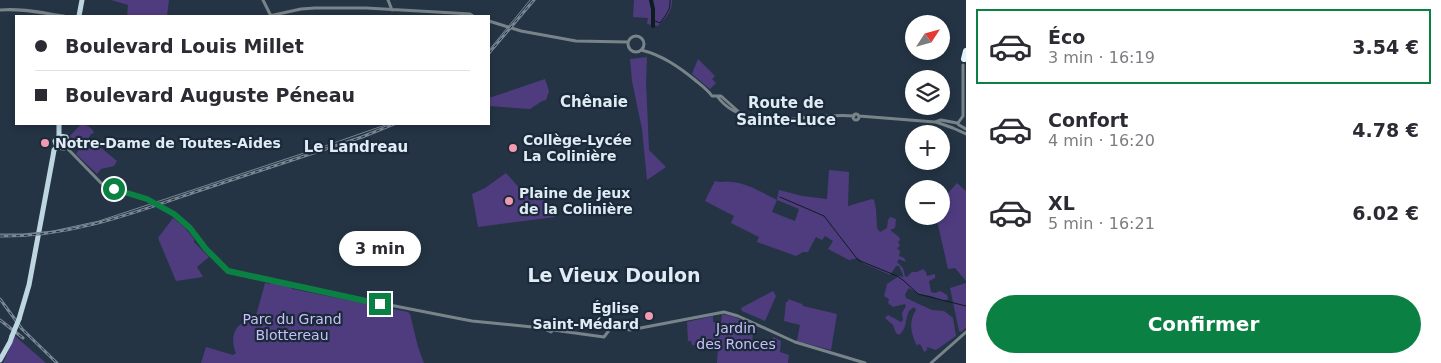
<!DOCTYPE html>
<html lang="fr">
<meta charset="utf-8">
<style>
:root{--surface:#fff;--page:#f7f7f7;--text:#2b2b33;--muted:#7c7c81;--line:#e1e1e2;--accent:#0b8043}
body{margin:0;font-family:"DejaVu Sans",sans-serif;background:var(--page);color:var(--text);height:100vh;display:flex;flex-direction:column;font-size:19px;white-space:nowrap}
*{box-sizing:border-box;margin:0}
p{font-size:16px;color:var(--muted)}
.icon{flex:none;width:28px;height:28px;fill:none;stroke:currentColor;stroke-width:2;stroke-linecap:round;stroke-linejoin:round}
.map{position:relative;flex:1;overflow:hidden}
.panel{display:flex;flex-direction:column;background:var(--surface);width:475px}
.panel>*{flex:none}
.guide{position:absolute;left:15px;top:15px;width:475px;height:110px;border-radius:0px;box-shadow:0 2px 8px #0003;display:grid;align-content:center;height:110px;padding:0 20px;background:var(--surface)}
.needle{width:32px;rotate:54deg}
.tools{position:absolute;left:905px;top:15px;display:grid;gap:10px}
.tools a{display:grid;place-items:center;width:45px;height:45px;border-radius:50%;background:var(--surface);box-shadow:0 2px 8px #0003;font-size:25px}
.end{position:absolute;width:22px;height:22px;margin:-11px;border:6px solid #0b8043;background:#fff;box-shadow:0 0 0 2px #fff}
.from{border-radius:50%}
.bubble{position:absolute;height:35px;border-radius:18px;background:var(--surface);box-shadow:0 2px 8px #0003;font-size:16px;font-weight:700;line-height:35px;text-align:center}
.guide b{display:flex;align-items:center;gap:18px;height:48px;font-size:19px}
.guide b+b{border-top:1px solid var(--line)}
.guide i{width:12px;height:12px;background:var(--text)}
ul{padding:9px 0 0;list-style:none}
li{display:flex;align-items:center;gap:15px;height:75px;margin:0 10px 8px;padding:0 10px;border:2px solid transparent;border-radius:0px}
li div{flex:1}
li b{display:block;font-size:19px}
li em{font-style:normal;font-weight:700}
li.active{border-color:var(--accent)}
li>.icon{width:45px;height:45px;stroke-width:1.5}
.primary-button{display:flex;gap:10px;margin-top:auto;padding:10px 20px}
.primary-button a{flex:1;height:58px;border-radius:30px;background:var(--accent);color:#fff;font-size:20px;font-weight:700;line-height:58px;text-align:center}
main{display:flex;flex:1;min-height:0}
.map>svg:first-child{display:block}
</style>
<main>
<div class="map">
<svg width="966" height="363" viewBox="0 0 966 363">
<rect width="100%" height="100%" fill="#243444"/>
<path fill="#4f3c7f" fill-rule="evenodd" d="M111 0H169L167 16H127L128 5Z
M634 0H672C672 13 666 17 658 26L647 24 648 18 633 17Z
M647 57 646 82 649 150 666 167 647 180 642 129 632 81 630 59Z
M698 59 715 76 712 79 716 83 710 89 692 74Z
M545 79 549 91 546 100 542 101 530 109 489 106V98Z
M81 124C86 124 93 128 94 133L91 134 88 139 94 144 95 143 117 161 114 166 101 169 97 174 76 154 82 145 72 143 70 136Z
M829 170 849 172 848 206 872 199 874 200 876 209 877 228 880 232 887 228 888 220 890 217 896 219 895 228 890 230 899 237 900 240 898 242 900 246 897 248 900 251 899 256 904 258 906 262 899 259 897 262 903 268 905 276 907 277 912 272H917L923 269 926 272 927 276 935 274V278L929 281 931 292 935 293 940 291 947 295 948 298 947 300H941L931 296 919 294 909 288 905 294 906 298 932 310 944 311 953 318 956 336 936 350 927 347V350L924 352 921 345 918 344 917 346C911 334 908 322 916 310L914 307 909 311C905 319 907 329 899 335L896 333 893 325 885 318 888 315 901 322 903 320 902 313 906 306 905 304 893 307 888 303 889 299 884 296 887 284 899 276 903 277V275L899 266H896L890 275 863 263 858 258 849 260 828 249 833 241 825 236 822 240 816 237 808 252H803L796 256 757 242 759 237 731 223 734 216 705 201 715 181C722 183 725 181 731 182 748 183 762 193 777 200L779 190 802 196 827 199ZM777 200 799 209 795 221 772 212Z
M506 173 523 192 533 186 555 217 478 227 472 194 485 188Z
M957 183 966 191V281L955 268 948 269 936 216H941V201Z
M173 218 185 228 194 239V242L209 257 197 267 203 277 176 281 158 238Z
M271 282 291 286 292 289 408 312 410 314 418 347 424 363H201L206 347 233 355 236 353C229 338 235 318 254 323L265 283 270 284Z
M966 283V328L961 332 959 331 950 288Z
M773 291 776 296 765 321 742 311 741 308Z
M788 299 802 304 803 306 837 314 831 350 797 341 800 325 784 321 786 302H788Z
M722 314 734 317 754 325 752 342 770 345 773 337 781 341 780 352 789 355 788 363H717L718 347 692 345 691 341H688L687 322 713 316V322L721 323Z
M15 336 46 363H3Z"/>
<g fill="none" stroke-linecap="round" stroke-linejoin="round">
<path stroke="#0d1d1f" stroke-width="1" d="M653 20 660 23C666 15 671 10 670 0
M780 197 824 216 858 260 897 276 903 280 918 294 966 306"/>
<path stroke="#0d1d1f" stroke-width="4" d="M651 0 653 9V26"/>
<path stroke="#788489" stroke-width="3" d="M263 0 271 16
M388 0 392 10
M0 10C21 8 43 13 64 16
M269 16 301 9 315 8H366L454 13 470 14 473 16
M489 21 521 31 576 41 628 42
M628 44a8 8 0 1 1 16 0a8 8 0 1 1-16 0Z
M641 50C662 55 679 67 695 80 701 85 708 90 712 96H721L739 112
M717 96C745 136 813 111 854 116
M853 117a3 3 0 1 1 6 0a3 3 0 1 1-6 0Z
M859 116 935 122 941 120 957 123 959 125
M936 122 953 128
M958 123 963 116V65
M959 125 966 129
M953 128 966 134
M66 147 101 183 109 187 147 199 174 214 189 226 206 249 229 271 286 283 308 289 451 317 472 321 542 328 551 332 553 330
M542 328V326L545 325 552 329 553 330 604 337 613 325 630 330 724 312 738 316 795 342 865 363
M931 363 966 332"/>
<path stroke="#bdd6e0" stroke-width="5" d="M79 16 82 0
M59 136V124
M57 147 64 148 68 143 66 137 59 136
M57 147 55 141 59 136
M19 319 29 285 53 156 54 150 57 147
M0 360 10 342 12 336"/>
<path stroke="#e2f4fb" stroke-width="6" d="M964 59 966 51"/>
<path stroke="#798794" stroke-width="1" d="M489 50 530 0
M0 234H23L53 231 99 221 328 145 388 124"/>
<g stroke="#798794" stroke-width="3">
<path id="rail" d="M489 53 534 0
M0 236C68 237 128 215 192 193 249 174 305 156 362 137L394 124
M0 299 22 329 57 363
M0 320 23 338"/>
</g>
<use href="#rail" stroke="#1a2a39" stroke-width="1" stroke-dasharray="4" stroke-linecap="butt"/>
<path stroke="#bdd6e0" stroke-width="5" d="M12 336 19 319"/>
</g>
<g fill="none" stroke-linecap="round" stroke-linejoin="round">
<path stroke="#0b8043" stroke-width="6" d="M114 189 147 199 174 214 190 228 206 249 228 271 380 304"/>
</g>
<g fill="#f19ab1" stroke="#1a2a39" stroke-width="2">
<circle cx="45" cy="143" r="5"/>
<circle cx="513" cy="148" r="5"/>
<circle cx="509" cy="201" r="5"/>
<circle cx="649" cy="316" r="5"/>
</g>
<g text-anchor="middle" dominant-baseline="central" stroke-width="4.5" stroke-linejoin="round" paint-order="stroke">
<g font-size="14" font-weight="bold" fill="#e1ebf6" stroke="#1a2a39" text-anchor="start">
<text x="523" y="140">Collège-Lycée<tspan x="523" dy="16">La Colinière</tspan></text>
<text x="55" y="143">Notre-Dame de Toutes-Aides</text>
<text x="519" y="193">Plaine de jeux<tspan x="519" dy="16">de la Colinière</tspan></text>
<text x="639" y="308" text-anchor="end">Église<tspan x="639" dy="16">Saint-Médard</tspan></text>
</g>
<g font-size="14" fill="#cabefa" stroke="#1a2a39">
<text x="292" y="319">Parc du Grand<tspan x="292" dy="16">Blottereau</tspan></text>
<text x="736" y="328">Jardin<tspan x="736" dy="16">des Ronces</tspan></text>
</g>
<g font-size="15" font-weight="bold" fill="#e1ebf6" stroke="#1a2a39">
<text x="594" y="102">Chênaie</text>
<text x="786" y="103">Route de<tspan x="786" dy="17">Sainte-Luce</tspan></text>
<text x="356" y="147">Le Landreau</text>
</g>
<g font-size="19" font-weight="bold" fill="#e1ebf6" stroke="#1a2a39">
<text x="614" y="275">Le Vieux Doulon</text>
</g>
</g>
</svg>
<div class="tools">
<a><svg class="needle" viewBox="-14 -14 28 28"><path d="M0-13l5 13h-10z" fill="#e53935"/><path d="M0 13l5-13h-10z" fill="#7c7c81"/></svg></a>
<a><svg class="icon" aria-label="layers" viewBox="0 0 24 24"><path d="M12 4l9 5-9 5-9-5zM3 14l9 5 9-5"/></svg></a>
<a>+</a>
<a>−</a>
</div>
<i class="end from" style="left:114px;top:189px"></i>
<i class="end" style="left:380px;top:304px"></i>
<div class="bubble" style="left:339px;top:231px;width:82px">3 min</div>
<div class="guide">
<b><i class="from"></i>Boulevard Louis Millet</b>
<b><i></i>Boulevard Auguste Péneau</b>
</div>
</div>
<section class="panel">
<ul>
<li class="active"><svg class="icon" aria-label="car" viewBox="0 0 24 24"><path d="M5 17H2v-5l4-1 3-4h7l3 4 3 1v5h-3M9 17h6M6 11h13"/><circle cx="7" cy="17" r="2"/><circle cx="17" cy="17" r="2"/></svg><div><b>Éco</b><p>3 min · 16:19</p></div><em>3.54 €</em></li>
<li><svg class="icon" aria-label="car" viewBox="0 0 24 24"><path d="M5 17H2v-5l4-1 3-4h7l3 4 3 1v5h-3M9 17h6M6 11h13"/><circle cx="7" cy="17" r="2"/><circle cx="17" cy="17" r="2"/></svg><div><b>Confort</b><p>4 min · 16:20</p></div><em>4.78 €</em></li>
<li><svg class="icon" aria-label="car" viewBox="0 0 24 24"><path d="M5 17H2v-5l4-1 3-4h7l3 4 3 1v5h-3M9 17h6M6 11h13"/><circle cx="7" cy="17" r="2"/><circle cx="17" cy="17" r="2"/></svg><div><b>XL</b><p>5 min · 16:21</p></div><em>6.02 €</em></li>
</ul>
<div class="primary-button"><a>Confirmer</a></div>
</section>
</main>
